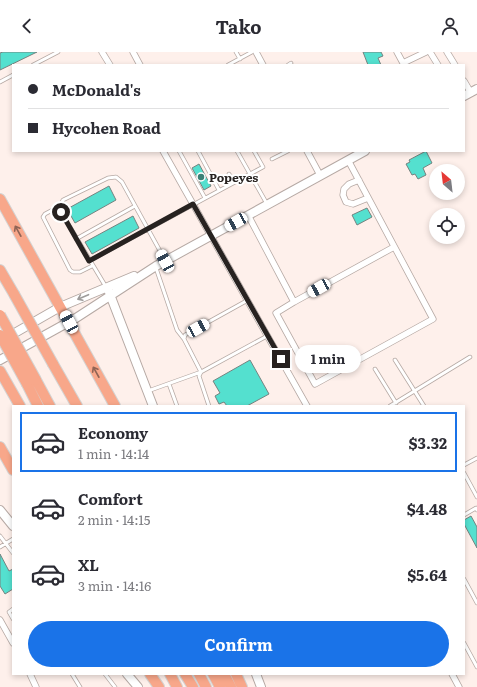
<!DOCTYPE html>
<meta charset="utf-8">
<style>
:root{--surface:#fff;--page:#f7f7f7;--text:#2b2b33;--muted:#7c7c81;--line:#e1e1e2;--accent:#1a73e8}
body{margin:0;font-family:Literata,serif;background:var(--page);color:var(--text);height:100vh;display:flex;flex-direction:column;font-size:15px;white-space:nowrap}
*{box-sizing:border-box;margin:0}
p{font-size:13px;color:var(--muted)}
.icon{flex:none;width:22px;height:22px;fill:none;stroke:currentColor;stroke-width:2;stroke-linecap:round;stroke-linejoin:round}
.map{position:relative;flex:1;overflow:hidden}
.sheet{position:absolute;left:12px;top:353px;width:453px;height:270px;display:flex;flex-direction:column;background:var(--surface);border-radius:0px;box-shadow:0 2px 6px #0003}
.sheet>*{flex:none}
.hud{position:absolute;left:12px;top:12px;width:453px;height:88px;border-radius:0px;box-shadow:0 2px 6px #0003;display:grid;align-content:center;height:88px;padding:0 16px;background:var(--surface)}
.needle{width:26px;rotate:332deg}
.controls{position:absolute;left:429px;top:112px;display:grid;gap:8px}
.controls a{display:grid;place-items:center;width:36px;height:36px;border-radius:50%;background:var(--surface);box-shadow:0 2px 6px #0003;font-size:20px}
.end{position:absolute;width:18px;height:18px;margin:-9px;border:5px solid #272220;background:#fff;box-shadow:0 0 0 2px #fff}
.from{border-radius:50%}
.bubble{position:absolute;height:28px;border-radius:14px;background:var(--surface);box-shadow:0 2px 6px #0003;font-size:13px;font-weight:700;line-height:28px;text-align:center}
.car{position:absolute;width:12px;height:24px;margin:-12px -6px;border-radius:5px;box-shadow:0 0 3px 1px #0007;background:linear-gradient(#fff 24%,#345 0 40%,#fff 0 76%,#345 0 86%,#fff 0)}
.hud b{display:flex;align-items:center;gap:14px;height:38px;font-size:15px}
.hud b+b{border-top:1px solid var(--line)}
.hud i{width:10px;height:10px;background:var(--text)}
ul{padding:7px 0 0;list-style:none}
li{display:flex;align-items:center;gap:12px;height:60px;margin:0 8px 6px;padding:0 8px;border:2px solid transparent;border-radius:0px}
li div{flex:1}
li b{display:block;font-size:15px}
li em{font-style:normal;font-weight:700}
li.current{border-color:var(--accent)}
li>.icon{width:36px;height:36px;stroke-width:1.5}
.button{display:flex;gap:8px;margin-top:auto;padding:8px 16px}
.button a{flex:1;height:46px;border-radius:24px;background:var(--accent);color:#fff;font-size:16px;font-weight:700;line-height:46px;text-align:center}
header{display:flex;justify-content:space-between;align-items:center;height:52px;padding:0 16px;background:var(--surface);font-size:18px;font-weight:700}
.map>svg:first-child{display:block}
</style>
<header><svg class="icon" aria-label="back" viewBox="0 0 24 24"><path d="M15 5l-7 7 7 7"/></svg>Tako<svg class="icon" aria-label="person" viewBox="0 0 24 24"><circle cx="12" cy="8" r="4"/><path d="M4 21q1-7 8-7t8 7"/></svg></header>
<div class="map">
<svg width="477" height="635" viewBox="0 0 477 635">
<rect width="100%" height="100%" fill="#fef0eb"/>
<path fill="#54e0cf" stroke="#758380" d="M3 0H37L0 18V1Z
M363 0H381L383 4 378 6 381 13H368Z
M426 99 432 111 423 116 426 123 418 127 415 122 412 123 406 112 410 110 409 108Z
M199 112 211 134 204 138 192 116Z
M109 134 116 148 75 171 67 157Z
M367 156 372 165 357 173 352 163Z
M133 164 139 176 92 202 85 190Z
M250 308 269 342 247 354H227L224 350 219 352 215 344 220 341 213 329Z
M471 464 477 475V496L464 472V468Z
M0 502 9 519 13 517V537L5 542 0 534Z"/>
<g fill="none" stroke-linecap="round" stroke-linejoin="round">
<g stroke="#b6a9a4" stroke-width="4.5">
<path id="lane" d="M236 0 240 7
M33 13 58 0
M228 13 252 0
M288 13 291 11
M0 30 13 23
M179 99 205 146
M198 99 219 138
M237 99 250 122 263 115 254 99
M272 107 288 99
M229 122 234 130
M60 154 45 162 43 165 70 218 73 220H80L92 214
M76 187 135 154
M89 209 250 122 267 152
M156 216 177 278 184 287
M106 235 61 160 60 154 63 148 108 126 116 125 122 130 165 208
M395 308 424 354
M375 317 396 351
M169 332 177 354
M148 339 201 320 267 284
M209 354 199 324 201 320 184 287 185 283 248 248
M390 354 470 305
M464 413 477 406
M464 421 477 445
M464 463 476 456 477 458
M0 484 13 501
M0 495 13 487
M464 527 477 551
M13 557 9 560 13 567
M464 591 477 615
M72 622 80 635
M105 622 115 635"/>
</g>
<g stroke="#b6a9a4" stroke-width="7">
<path id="street" d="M102 0 110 13
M133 0 140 13
M256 0 263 13
M397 0 403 11 426 0
M430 0 438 13
M447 0 455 13
M464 29 471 41
M163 99 307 354
M307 99 320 123
M359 128 349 132 344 137 343 143 346 150 353 152 368 146
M248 163 294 250 276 261 315 332 433 267 348 108
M294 250 394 195
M0 568 13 591
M30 622 36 635
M452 622 459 635"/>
</g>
<g stroke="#b6a9a4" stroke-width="10">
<path id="secondary" d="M464 44 477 37
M109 240 153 354
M6 286 60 255 134 224
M0 308 76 266 156 214 365 99
M0 458 13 474
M127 622 138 635
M256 622 261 635"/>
</g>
<g stroke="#d4d3d2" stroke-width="12">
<path id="highway" d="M0 147 115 354
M0 218 14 242
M53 312 77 354
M0 319 20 354
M36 328 50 354
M27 332 38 354
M0 395 13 418
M150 622 159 635
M170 622 177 635
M185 622 193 635
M199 622 206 635
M213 622 220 635
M224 622 231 635
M236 622 242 635"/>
</g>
<use href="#lane" stroke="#fff" stroke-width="3"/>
<use href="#street" stroke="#fff" stroke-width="5.5"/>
<use href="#secondary" stroke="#fff" stroke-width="8"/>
<use href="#highway" stroke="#f8a78a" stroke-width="10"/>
<g stroke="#d4d3d2" stroke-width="12" stroke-linecap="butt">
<path id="highway-bridge" d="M14 242 53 312
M0 263 36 328
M0 283 27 332"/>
</g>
<use href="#highway-bridge" stroke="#f8a78a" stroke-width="10"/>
</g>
<defs><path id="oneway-shaft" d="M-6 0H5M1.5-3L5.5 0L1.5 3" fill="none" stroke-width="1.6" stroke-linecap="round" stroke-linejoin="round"/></defs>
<g stroke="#906455">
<use href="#oneway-shaft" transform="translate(18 179) rotate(-119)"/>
<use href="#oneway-shaft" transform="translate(96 320) rotate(-119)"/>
</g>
<use stroke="#9e9c9b" href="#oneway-shaft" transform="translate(83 245) rotate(157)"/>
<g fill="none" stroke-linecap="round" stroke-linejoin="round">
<path stroke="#272220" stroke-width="5" d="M61 160 89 209 193 152 281 307"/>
</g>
<circle fill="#3b8177" stroke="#fff" stroke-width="1.5" cx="201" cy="125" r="4"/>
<g text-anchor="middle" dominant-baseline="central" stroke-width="4" stroke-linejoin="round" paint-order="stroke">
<g font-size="12" font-weight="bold" fill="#272220" stroke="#fff" text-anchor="start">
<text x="209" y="125">Popeyes</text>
</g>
</g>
</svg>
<div class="controls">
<a><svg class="needle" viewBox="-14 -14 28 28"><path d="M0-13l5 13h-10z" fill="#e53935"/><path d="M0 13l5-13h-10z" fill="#7c7c81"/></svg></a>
<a><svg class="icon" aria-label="locate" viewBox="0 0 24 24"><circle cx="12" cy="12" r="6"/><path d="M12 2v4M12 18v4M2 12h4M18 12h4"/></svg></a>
</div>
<i class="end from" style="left:61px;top:160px"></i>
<i class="end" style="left:281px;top:307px"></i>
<div class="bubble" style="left:295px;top:293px;width:66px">1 min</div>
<i class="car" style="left:236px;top:170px;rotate:241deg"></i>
<i class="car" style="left:165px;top:209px;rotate:331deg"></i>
<i class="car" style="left:319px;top:236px;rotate:241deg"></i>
<i class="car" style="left:69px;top:270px;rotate:332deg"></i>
<i class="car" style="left:198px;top:276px;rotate:61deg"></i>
<div class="hud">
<b><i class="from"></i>McDonald's</b>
<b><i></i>Hycohen Road</b>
</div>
<section class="sheet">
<ul>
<li class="current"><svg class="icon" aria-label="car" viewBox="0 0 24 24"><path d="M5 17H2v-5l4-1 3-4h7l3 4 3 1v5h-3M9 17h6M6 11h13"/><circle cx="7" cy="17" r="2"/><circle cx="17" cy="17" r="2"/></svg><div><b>Economy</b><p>1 min · 14:14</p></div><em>$3.32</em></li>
<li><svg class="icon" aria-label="car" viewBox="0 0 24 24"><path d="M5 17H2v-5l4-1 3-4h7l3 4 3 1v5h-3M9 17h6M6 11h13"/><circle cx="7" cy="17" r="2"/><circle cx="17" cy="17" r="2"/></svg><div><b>Comfort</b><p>2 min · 14:15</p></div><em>$4.48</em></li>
<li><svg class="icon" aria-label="car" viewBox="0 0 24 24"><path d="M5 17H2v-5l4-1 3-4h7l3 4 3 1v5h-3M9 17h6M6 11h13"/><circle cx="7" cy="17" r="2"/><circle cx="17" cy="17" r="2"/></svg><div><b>XL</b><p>3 min · 14:16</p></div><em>$5.64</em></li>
</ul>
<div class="button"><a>Confirm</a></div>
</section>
</div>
